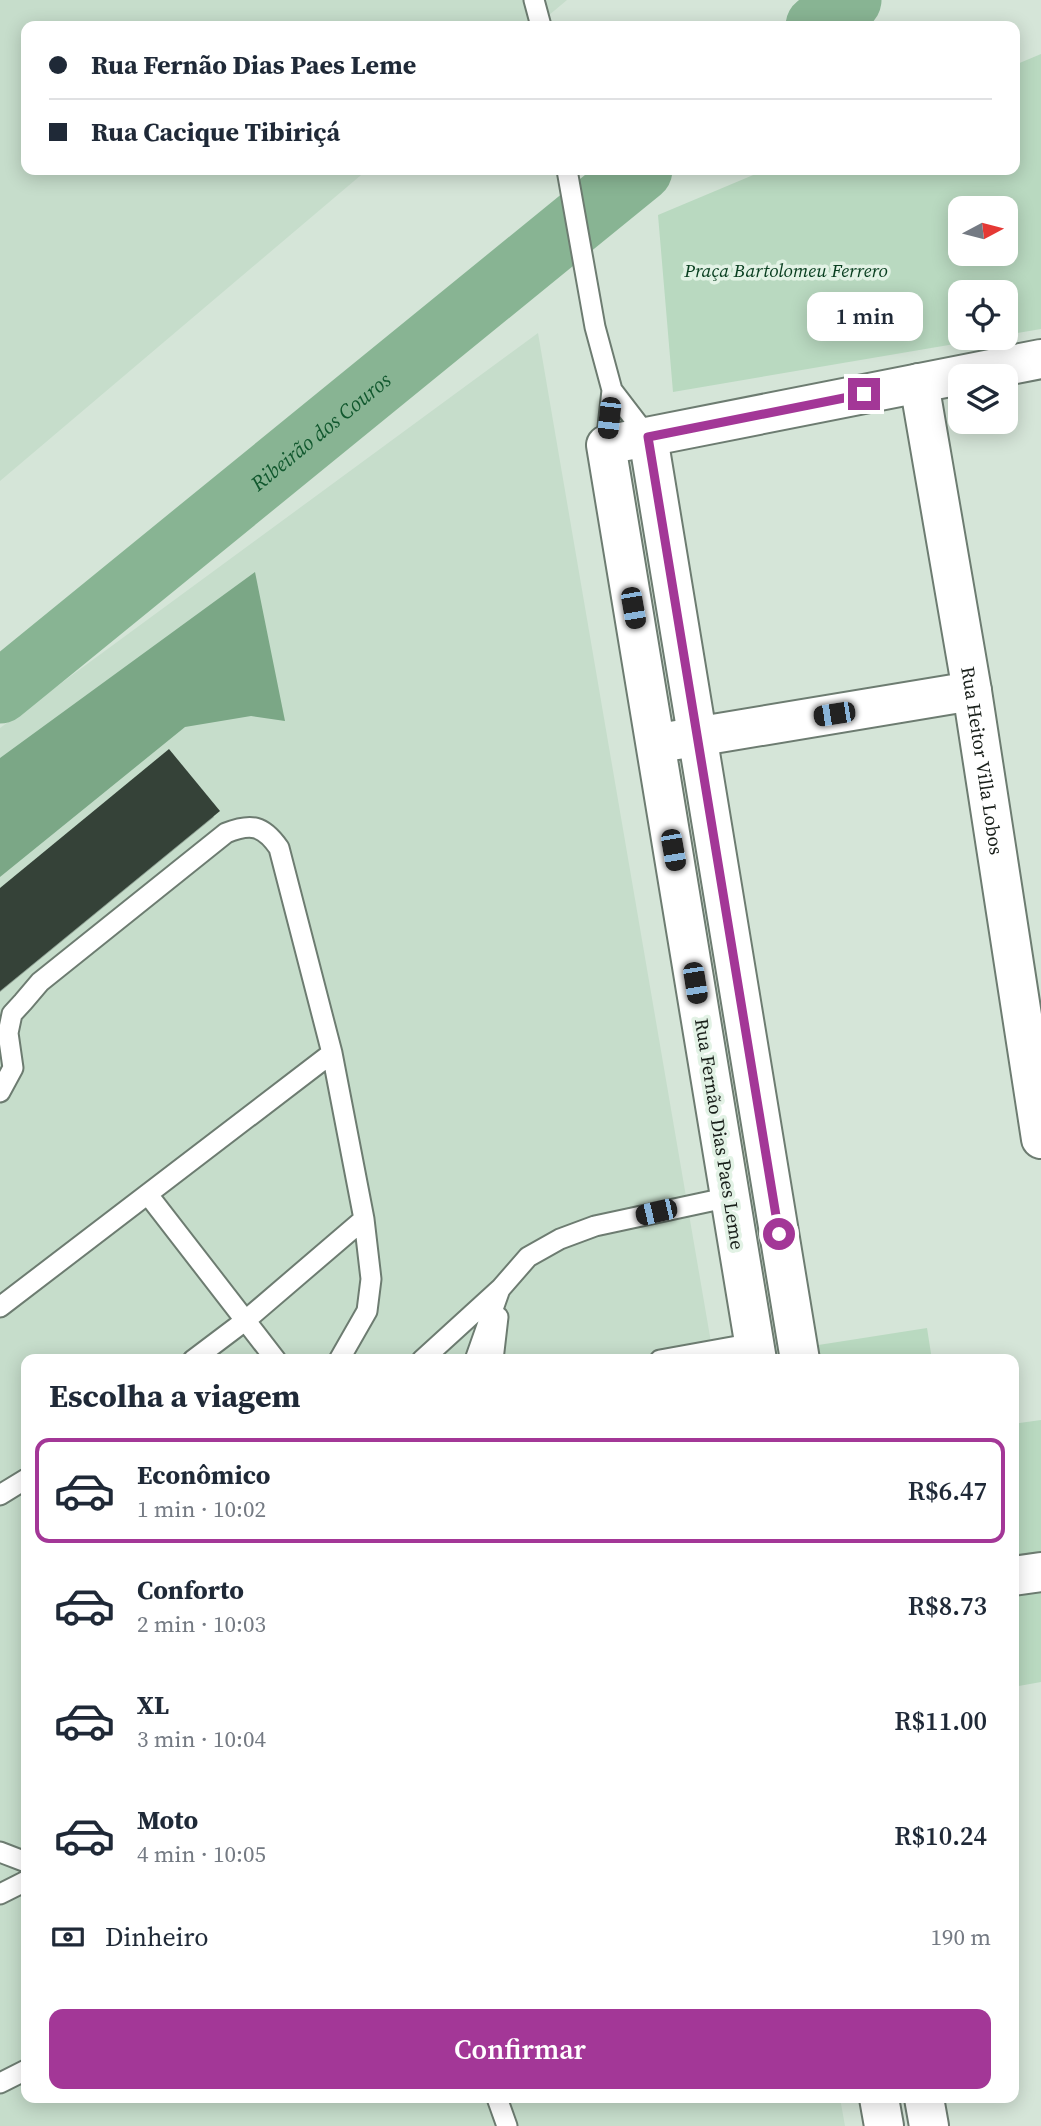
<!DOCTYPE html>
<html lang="pt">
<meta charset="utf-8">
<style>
:root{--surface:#fff;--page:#f6f6f7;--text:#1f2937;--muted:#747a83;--line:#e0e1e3;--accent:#a33797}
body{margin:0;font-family:"Source Serif 4",serif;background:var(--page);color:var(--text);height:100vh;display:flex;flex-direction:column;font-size:26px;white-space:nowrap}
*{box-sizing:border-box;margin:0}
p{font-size:23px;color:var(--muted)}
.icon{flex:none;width:38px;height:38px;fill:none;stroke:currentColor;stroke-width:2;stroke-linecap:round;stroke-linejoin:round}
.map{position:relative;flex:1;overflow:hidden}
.drawer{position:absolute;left:21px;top:1354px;width:998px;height:749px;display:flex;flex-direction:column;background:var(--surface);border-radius:14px;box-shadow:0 4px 18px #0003}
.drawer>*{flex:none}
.hud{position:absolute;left:21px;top:21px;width:999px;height:154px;border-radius:14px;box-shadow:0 4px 18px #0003;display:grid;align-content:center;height:154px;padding:0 28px;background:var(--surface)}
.needle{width:46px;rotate:83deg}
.fabs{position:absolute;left:948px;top:196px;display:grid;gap:14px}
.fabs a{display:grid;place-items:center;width:70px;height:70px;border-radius:14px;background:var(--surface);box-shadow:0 4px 18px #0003;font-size:35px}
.end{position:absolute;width:32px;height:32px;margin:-16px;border:9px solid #a33797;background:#fff;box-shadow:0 0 0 4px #fff}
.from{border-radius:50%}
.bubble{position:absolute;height:49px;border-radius:14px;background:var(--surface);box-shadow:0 4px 18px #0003;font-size:23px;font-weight:600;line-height:49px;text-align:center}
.car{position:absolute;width:21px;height:42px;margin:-21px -10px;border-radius:9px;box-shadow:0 0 5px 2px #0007;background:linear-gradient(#222 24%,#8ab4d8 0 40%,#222 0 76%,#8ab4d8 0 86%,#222 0)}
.hud b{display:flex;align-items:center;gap:24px;height:66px;font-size:26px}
.hud b+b{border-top:2px solid var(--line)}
.hud i{width:18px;height:18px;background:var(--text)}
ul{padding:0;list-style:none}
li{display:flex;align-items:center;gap:21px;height:105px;margin:0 14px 10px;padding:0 14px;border:4px solid transparent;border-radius:14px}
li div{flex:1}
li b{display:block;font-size:26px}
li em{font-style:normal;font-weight:600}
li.selected{border-color:var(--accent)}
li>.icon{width:63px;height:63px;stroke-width:1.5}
h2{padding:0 28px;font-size:32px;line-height:84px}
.pay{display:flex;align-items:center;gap:18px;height:77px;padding:0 28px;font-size:26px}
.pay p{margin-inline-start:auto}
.action{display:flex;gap:14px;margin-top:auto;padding:14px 28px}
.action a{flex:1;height:80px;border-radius:14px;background:var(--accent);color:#fff;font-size:28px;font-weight:600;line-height:80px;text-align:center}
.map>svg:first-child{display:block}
</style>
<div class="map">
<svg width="1041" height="2126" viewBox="0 0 1041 2126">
<defs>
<filter id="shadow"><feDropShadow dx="-6" dy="6" stdDeviation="0" flood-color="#0004"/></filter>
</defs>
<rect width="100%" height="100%" fill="#d5e5d8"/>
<path fill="#c6ddcb" d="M0 0H567L536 26H26V170H367L0 481Z
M538 333 714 1360H26V2098H840L845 2126H0V728Z"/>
<path fill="#b9d9c0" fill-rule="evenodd" d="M1041 54V329L1006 335V292H961V338H990L673 392 658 215 765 170H1015V65ZM961 208H1006V254H961Z
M927 1328 932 1360H815L812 1346Z
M1041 1420V1682L1013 1687V1424Z"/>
<path fill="#7ba786" d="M255 572 285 721 251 716 185 727 0 877V758Z"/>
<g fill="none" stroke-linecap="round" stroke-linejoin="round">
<g stroke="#88b493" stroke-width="63">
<path d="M817 26 850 0"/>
<path id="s1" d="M0 692 641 170"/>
</g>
</g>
<path fill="#354238" filter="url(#shadow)" d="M169 749 220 811 0 991V888Z"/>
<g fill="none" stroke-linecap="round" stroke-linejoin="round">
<g stroke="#6d7c71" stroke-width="23">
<path id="lane" d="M534 0 541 26
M567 170 595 327 612 390 606 445
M612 390 648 437
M0 1092 13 1068 8 1033 12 1014 23 1002 40 982 226 833C251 823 263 825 279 848L332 1053 364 1219 246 1320 193 1360
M149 1196 276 1360
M0 1307 332 1053
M339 1360 367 1311 371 1279 364 1219
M422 1360 501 1288 528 1257 560 1239 595 1226 730 1197
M475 1360 500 1289
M493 1360 498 1317
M660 1360 754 1343
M0 1495 26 1479
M0 1852 26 1862
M0 1894 26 1881
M0 2083 26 2070
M497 2098 507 2126"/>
</g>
<g stroke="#6d7c71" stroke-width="42">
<g id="street">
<path id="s2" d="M919 383 972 691 1041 1139"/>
<path d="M648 437 800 1360"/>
<path d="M671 741 972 691"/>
<path d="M757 1360 606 445 1041 359"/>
<path d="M1013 1576 1041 1572"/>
<path d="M879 2098 884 2126"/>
<path d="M924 2098 929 2126"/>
</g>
</g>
<use href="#lane" stroke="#fff" stroke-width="19"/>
<use href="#street" stroke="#fff" stroke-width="38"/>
</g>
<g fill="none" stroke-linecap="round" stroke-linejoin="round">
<path stroke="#a33797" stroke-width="9" d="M779 1234 648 437 864 394"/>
</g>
<g text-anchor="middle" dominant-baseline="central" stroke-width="7" stroke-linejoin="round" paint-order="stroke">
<g font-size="19" font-style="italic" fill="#073d1e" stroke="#e2f2e5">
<text x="786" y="270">Praça Bartolomeu Ferrero</text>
</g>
<g font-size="19" fill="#191f1a" stroke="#e2f2e5">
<text stroke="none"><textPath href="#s2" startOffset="383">Rua Heitor Villa Lobos</textPath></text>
<text transform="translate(720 1134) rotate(81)">Rua Fernão Dias Paes Leme</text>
</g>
<g font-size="21" font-style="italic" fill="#11582e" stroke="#e2f2e5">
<text stroke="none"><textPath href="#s1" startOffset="413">Ribeirão dos Couros</textPath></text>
</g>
</g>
</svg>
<div class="fabs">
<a><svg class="needle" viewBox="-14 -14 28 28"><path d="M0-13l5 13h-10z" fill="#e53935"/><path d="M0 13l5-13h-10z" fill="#747a83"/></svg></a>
<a><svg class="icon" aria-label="locate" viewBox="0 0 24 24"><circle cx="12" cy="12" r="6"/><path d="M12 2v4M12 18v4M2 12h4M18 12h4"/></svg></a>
<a><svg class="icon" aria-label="layers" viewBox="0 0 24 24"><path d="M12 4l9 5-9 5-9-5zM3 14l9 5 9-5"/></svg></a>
</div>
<i class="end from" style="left:779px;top:1234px"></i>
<i class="end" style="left:864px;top:394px"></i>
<div class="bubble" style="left:807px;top:292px;width:116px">1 min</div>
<i class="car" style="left:609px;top:418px;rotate:186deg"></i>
<i class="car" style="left:633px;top:608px;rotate:170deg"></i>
<i class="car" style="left:834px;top:714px;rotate:261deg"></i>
<i class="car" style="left:673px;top:850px;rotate:170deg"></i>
<i class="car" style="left:695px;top:983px;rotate:171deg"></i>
<i class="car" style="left:656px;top:1212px;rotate:257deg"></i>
<div class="hud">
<b><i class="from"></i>Rua Fernão Dias Paes Leme</b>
<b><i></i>Rua Cacique Tibiriçá</b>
</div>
<section class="drawer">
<h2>Escolha a viagem</h2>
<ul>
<li class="selected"><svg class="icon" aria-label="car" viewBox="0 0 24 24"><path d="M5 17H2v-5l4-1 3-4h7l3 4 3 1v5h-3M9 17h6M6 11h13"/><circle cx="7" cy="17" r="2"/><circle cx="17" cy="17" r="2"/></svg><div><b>Econômico</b><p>1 min · 10:02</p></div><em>R$6.47</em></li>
<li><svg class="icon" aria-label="car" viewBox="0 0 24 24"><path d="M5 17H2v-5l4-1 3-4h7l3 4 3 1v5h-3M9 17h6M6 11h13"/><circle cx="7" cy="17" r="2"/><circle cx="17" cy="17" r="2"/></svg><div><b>Conforto</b><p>2 min · 10:03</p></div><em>R$8.73</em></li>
<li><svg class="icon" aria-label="car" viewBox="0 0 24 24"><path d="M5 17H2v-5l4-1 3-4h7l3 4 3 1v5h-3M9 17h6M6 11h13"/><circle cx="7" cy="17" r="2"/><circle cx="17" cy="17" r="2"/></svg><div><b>XL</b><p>3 min · 10:04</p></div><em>R$11.00</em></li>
<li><svg class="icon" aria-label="car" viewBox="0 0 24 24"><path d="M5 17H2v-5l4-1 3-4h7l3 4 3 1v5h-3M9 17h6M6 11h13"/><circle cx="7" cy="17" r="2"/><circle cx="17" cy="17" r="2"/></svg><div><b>Moto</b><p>4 min · 10:05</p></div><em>R$10.24</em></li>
</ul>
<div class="pay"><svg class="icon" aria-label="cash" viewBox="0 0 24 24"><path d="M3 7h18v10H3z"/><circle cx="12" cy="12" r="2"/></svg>Dinheiro<p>190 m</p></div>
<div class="action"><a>Confirmar</a></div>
</section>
</div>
